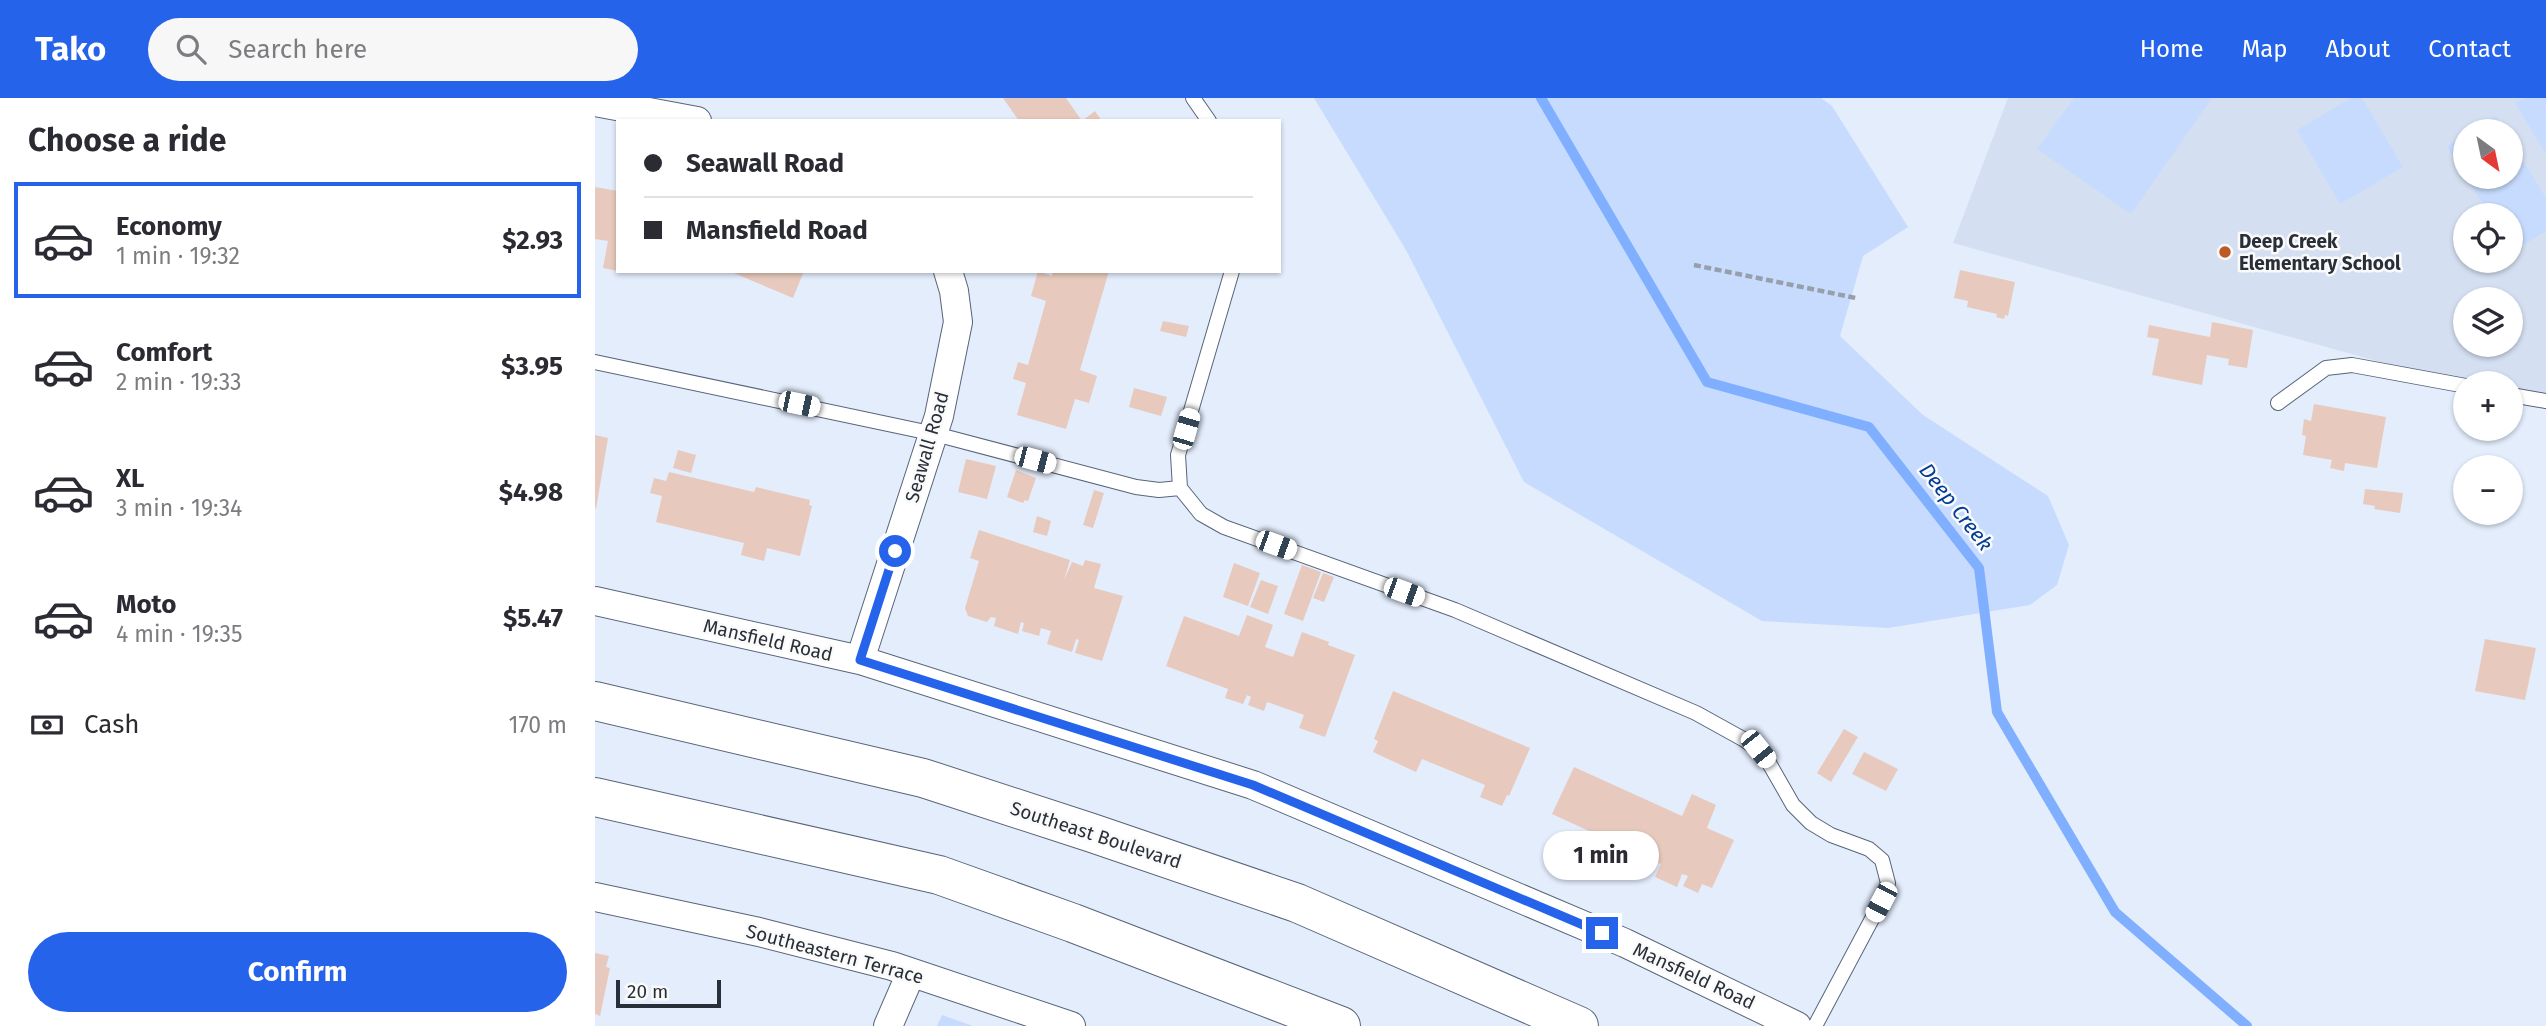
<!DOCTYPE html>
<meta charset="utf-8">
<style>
:root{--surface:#fff;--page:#f7f7f7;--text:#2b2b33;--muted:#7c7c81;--line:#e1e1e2;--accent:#2563eb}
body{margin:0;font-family:"Fira Sans",sans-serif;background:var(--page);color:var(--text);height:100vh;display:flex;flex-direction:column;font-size:26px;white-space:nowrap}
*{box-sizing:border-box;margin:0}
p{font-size:23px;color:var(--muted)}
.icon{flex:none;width:38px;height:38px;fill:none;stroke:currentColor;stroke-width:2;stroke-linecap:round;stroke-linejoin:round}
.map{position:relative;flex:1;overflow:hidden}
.drawer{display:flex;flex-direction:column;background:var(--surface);width:595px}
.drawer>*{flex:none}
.banner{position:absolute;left:21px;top:21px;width:665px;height:154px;border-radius:0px;box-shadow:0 2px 5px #0004;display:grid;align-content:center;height:154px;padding:0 28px;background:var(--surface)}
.needle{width:46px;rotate:147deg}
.controls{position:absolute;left:1858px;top:21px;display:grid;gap:14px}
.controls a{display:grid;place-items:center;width:70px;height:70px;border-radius:50%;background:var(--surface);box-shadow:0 2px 5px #0004;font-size:35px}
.scale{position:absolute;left:21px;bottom:18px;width:105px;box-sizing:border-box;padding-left:7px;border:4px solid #292f38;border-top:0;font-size:19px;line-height:24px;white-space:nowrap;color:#292f38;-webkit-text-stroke:5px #fafafa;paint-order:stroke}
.end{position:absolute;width:32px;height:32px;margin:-16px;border:9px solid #2563eb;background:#fff;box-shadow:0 0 0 4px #fff}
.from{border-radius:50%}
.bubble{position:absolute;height:49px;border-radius:24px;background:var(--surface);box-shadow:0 2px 5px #0004;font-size:23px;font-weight:700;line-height:49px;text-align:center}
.car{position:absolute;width:21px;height:42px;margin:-21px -10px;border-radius:9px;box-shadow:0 0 5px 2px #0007;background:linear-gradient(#fff 24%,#345 0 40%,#fff 0 76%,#345 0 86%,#fff 0)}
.banner b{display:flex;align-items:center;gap:24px;height:66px;font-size:26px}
.banner b+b{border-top:2px solid var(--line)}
.banner i{width:18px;height:18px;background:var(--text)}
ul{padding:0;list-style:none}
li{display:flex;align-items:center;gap:21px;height:116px;margin:0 14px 10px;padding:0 14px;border:4px solid transparent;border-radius:0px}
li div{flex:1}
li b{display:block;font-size:26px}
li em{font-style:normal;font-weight:700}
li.active{border-color:var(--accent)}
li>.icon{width:63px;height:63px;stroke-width:1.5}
h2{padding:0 28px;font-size:32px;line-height:84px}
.pay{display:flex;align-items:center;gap:18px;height:77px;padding:0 28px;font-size:26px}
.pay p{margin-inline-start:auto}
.cta{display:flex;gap:14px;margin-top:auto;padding:14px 28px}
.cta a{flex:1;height:80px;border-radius:42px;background:var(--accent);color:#fff;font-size:28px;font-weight:700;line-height:80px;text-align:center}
header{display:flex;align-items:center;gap:42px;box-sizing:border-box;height:98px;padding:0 35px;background:var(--accent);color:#fff}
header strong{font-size:33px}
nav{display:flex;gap:38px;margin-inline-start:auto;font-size:24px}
.search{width:490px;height:63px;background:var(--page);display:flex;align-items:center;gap:18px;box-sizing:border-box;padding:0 24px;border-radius:38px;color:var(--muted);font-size:26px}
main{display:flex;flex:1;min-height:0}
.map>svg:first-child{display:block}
</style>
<header>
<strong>Tako</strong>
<div class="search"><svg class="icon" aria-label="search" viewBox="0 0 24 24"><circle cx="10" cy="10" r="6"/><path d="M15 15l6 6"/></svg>Search here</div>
<nav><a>Home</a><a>Map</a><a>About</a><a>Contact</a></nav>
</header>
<main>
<section class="drawer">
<h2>Choose a ride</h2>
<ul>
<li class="active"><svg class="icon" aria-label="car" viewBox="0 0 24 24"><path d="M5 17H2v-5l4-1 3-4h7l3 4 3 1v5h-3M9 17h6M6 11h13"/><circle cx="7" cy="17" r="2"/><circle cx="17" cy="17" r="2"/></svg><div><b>Economy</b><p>1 min · 19:32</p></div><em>$2.93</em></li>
<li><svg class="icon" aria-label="car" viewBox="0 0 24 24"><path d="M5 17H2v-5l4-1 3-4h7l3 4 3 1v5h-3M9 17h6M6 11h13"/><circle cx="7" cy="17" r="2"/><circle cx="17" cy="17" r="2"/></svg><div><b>Comfort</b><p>2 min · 19:33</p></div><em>$3.95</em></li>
<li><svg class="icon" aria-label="car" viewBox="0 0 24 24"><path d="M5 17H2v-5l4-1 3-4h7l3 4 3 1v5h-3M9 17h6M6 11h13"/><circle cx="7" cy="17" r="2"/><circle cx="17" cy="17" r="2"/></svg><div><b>XL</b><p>3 min · 19:34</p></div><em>$4.98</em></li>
<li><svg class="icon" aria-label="car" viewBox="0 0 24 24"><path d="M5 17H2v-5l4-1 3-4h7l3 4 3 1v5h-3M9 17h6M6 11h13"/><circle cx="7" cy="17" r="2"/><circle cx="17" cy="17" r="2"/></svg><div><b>Moto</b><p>4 min · 19:35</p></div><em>$5.47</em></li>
</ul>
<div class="pay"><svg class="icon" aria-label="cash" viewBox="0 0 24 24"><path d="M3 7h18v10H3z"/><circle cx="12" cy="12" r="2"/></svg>Cash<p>170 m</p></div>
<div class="cta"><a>Confirm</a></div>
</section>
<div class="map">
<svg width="1951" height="928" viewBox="0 0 1951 928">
<rect width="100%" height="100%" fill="#e4edfc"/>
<path fill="#d4e0f2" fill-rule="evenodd" d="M1413 0H1951V304L1916 297V285H1871V288L1358 145ZM1871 33H1916V79H1871ZM1871 117H1916V163H1871ZM1871 201H1916V247H1871Z"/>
<path fill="#c6dbfd" d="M719 0H1226L1237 8 1313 129 1268 158 1245 238 1328 317 1453 398 1474 447 1462 487 1435 507 1293 530 1167 523 929 384 811 152Z
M1479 0H1617L1536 116 1442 51Z
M1756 0H1767L1808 69 1745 106 1702 32Z
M1929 0H1951V56L1920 5Z
M1901 18 1911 33H1876Z
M1871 36V78L1852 48Z
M1916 43 1951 100V133L1917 154 1916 117H1895L1871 79H1916Z
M347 917 378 928H342Z"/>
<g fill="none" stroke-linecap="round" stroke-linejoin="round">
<path stroke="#7faffe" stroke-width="10" d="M946 0 1112 284 1274 329 1384 470 1402 614 1520 814 1652 928"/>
</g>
<path fill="#e7cabd" d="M408 0H471L487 23 500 13 507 23H424Z
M0 89 23 93V173L8 170 13 143 0 141Z
M1365 172 1420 184 1413 218 1410 217 1409 221 1401 219 1402 216 1372 209 1373 203 1359 200Z
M134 173H209L198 200Z
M443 173 457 178 458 173H514L485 272 502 278 494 305 480 301 471 331 422 317 431 285 418 281 423 264 433 267 451 203 436 198Z
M568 223 594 228 591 239 565 233Z
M1617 224 1658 232 1652 270 1633 267 1634 261 1612 257 1607 287 1557 277 1564 241 1552 239 1554 227 1615 239Z
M539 290 572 299 566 318 534 309Z
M1719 306 1791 319 1782 370 1750 365 1749 373 1735 370 1737 362 1708 357 1711 338 1707 337 1709 321 1716 323Z
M0 337 13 340 1 411 0 410Z
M83 352 101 357 96 375 78 370Z
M371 361 401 368 392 401 363 394Z
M421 372 441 380 433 403 430 402 428 405 412 399Z
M74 374 159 394 161 389 215 402 214 407 217 408 205 458 172 450 169 463 146 457 149 445 61 424 67 398 55 395 59 380 71 383Z
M1770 391 1808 395 1805 415 1779 411 1780 408 1768 406Z
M499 392 509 395 498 430 488 427Z
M442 418 456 423 452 438 438 434Z
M384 432 475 462 469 482 477 464 488 468 490 462 506 466 499 490 528 498 507 563 480 555 484 542 481 541 477 554 452 546 456 533 446 530 444 538 427 533 429 525 426 524 423 536 399 528 401 520 396 519 392 524 373 518 370 510 384 463 375 460Z
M639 465 665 475 653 508 628 499Z
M707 467 726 474 708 523 689 516Z
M728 475 739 479 729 504 718 500Z
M666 482 683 488 673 516 655 509Z
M652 517 678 527 670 549 698 559 707 534 734 544 733 547 760 557 730 639 704 630 709 617 672 604 669 613 653 607 656 599 652 597 648 606 630 600 633 591 571 568 589 518 644 538Z
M1890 541 1941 550 1930 602 1880 593Z
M798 593 935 650 914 698 912 697 907 708 885 699 890 687 827 661 821 674 778 654 783 643 779 641Z
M1249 631 1263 639 1236 684 1222 675Z
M1269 654 1303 671 1291 693 1257 676Z
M979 669 1087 718 1097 696 1121 707 1112 730 1139 742 1117 790 1107 786 1103 795 1088 788 1093 778 1087 776 1082 789 1060 779 1066 766 1037 753 1032 764 1013 756 1018 744 957 716Z
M0 855 14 858 11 869 15 870 5 918 0 916Z"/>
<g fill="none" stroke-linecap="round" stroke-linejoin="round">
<g stroke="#57657a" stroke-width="16">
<path id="lane" d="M598 0 614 23
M637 173 583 357 585 390 606 416 629 429 860 512 1101 615 1148 641 1163 651 1174 665 1198 707 1216 725 1236 737 1274 751 1287 762 1293 785 1286 804 1220 928
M0 264 340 336 541 389 564 392 585 390
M1916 297 1951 303
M1683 305 1731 270 1757 267 1871 288"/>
</g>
<g stroke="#57657a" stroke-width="30">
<path id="street" d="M0 4 102 23
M0 503 265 562 658 687 1030 845 1202 928
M265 562 344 318 363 224 359 193 353 173
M0 799 164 834 297 868 476 928
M293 928 316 875"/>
</g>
<g stroke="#57657a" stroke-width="40">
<path id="secondary" d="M0 603 328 680 497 735 702 805 984 928
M0 699 344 777 478 825 746 928"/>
</g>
<path stroke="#979fab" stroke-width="4.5" stroke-dasharray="7 3.5" stroke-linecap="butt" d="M1099 167 1261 200"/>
<use href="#lane" stroke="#fff" stroke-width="14"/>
<use href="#street" stroke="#fff" stroke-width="28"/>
<use href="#secondary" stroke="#fff" stroke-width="38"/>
</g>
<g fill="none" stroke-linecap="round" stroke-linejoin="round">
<path stroke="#2563eb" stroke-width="9" d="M300 453 265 562 658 687 1007 835"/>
</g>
<circle fill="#bd5925" stroke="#fafafa" stroke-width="2.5" cx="1630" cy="154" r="7"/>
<g text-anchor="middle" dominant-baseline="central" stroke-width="5" stroke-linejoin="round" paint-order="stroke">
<g font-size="19" font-weight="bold" fill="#292f38" stroke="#fafafa" text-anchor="start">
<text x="1644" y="143">Deep Creek<tspan x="1644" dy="22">Elementary School</tspan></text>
</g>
<g font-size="19" fill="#292f38" stroke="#fafafa">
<text transform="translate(332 349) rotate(-74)">Seawall Road</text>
<text transform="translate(173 542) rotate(13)">Mansfield Road</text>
<text transform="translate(501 737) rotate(18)">Southeast Boulevard</text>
<text transform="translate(240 856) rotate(15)">Southeastern Terrace</text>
<text transform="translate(1099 878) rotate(25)">Mansfield Road</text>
</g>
<g font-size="21" font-style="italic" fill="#003c94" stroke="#fafafa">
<text transform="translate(1361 409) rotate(52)">Deep Creek</text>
</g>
</g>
</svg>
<div class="controls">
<a><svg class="needle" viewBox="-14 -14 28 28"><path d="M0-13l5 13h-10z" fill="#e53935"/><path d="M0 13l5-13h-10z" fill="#7c7c81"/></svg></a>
<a><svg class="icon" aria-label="locate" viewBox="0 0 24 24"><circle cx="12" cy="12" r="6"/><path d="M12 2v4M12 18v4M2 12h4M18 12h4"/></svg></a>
<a><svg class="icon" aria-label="layers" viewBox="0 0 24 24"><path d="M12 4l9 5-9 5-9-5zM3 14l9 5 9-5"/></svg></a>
<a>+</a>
<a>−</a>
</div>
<div class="scale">20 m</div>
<i class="end from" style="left:300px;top:453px"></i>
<i class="end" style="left:1007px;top:835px"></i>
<div class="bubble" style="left:948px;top:733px;width:116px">1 min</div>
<i class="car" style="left:204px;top:306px;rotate:102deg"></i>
<i class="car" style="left:591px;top:331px;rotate:16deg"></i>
<i class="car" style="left:440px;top:362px;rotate:105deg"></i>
<i class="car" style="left:681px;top:447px;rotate:110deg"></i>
<i class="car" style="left:809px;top:494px;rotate:110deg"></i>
<i class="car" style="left:1163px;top:651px;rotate:141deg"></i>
<i class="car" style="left:1286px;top:804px;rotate:208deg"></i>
<div class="banner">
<b><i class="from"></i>Seawall Road</b>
<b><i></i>Mansfield Road</b>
</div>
</div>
</main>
